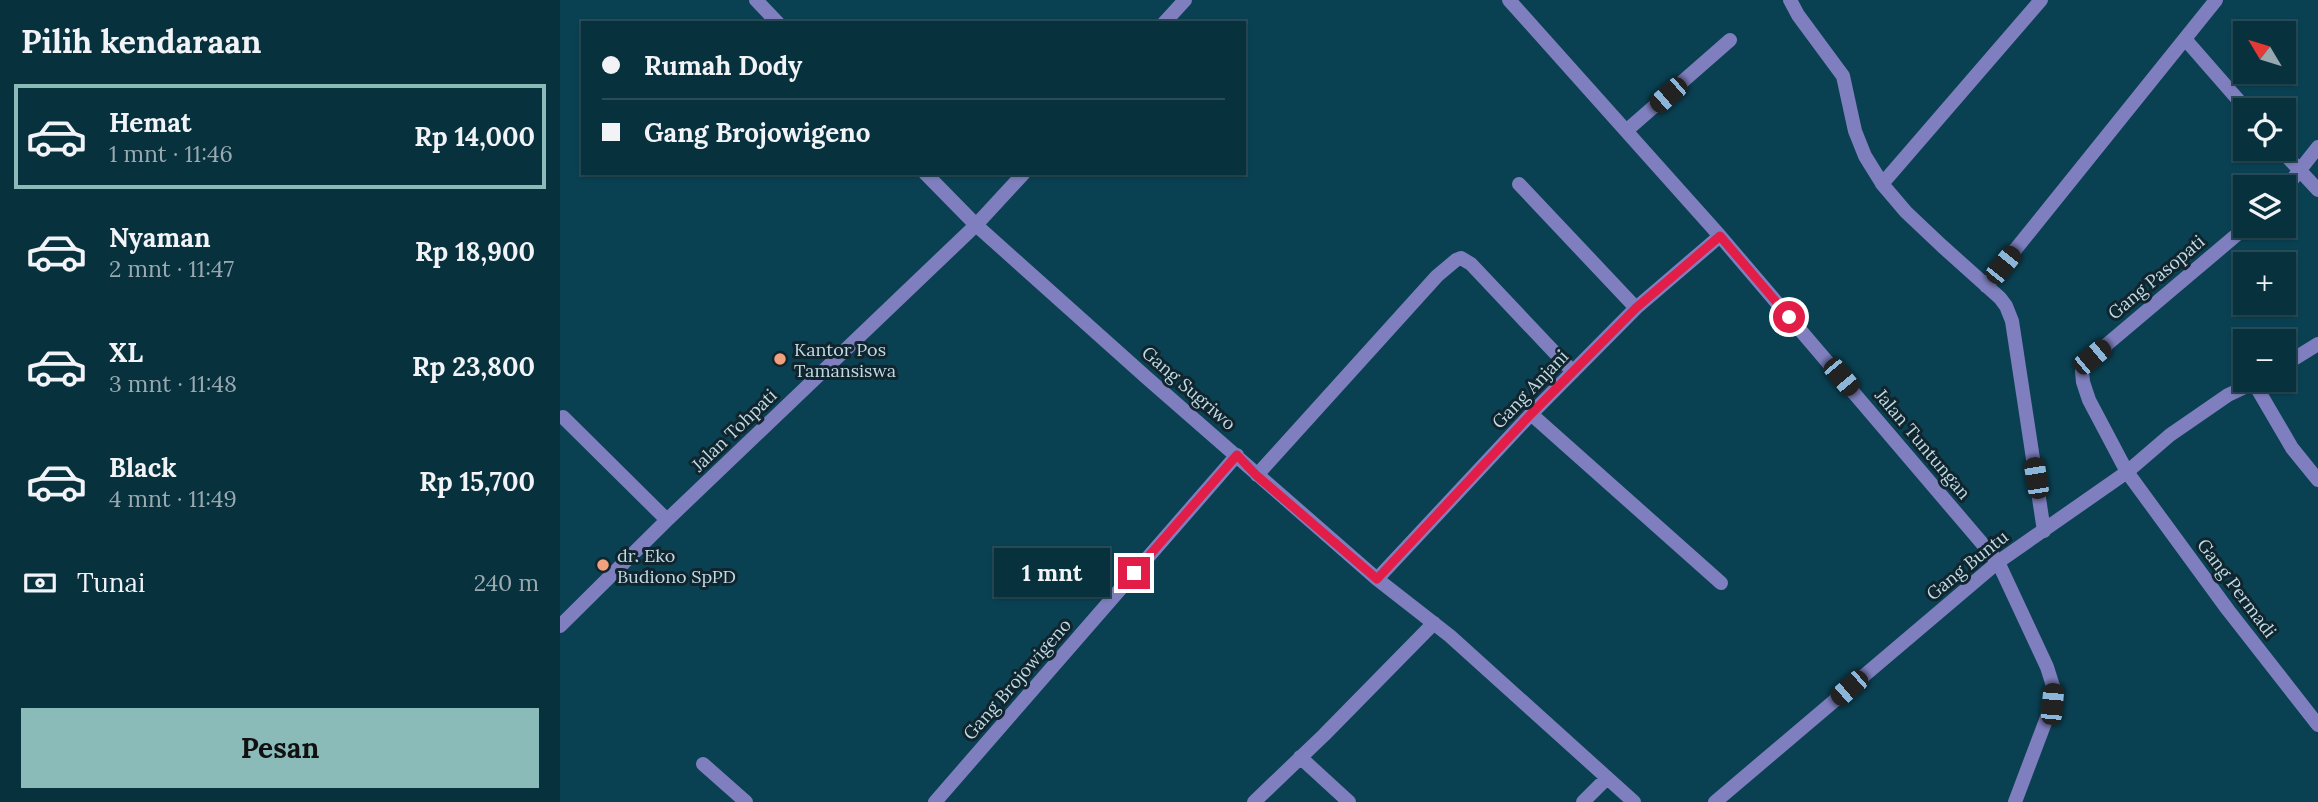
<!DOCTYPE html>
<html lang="id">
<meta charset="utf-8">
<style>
:root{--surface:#08313e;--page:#113945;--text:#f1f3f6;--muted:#98a9b0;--line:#294c58;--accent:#8bbbb9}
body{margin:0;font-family:Lora,serif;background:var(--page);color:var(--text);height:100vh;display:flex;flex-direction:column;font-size:26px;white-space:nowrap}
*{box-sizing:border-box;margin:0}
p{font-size:23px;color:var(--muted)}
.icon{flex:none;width:38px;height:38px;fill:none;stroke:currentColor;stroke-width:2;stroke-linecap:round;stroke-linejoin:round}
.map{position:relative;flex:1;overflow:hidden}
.drawer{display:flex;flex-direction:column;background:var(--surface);width:560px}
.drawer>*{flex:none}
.top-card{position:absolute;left:21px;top:21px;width:665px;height:154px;border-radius:0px;box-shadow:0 2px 5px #0004,0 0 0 2px var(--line);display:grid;align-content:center;height:154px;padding:0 21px;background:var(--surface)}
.needle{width:46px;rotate:308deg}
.tools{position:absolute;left:1673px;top:21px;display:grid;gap:14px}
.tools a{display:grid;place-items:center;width:63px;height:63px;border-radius:0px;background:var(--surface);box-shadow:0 2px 5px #0004,0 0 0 2px var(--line);font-size:35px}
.end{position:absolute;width:32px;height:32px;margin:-16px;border:9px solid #e11d48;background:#fff;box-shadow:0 0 0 4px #fff}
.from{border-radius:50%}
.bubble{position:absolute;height:49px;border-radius:0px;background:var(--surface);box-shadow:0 2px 5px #0004,0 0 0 2px var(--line);font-size:23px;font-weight:700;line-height:49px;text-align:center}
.car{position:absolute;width:21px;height:42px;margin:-21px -10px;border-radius:9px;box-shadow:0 0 5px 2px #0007;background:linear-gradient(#222 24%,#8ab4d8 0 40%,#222 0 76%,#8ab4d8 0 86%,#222 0)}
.top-card b{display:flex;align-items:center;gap:24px;height:66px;font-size:26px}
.top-card b+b{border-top:2px solid var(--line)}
.top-card i{width:18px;height:18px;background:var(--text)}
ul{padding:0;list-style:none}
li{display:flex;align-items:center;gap:21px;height:105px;margin:0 14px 10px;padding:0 7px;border:4px solid transparent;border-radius:0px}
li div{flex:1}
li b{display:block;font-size:26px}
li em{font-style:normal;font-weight:700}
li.on{border-color:var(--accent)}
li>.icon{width:63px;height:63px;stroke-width:1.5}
h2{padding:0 21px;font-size:32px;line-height:84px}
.pay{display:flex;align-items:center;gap:18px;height:77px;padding:0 21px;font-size:26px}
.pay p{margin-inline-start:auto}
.action{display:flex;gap:14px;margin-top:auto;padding:14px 21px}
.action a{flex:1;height:80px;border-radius:0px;background:var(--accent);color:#111;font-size:28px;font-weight:700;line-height:80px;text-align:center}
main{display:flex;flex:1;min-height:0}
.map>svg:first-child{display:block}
</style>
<main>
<section class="drawer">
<h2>Pilih kendaraan</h2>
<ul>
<li class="on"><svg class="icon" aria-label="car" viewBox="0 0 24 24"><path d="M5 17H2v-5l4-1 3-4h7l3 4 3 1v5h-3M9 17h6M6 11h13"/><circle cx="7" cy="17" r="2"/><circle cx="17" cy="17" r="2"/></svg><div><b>Hemat</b><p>1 mnt · 11:46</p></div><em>Rp 14,000</em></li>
<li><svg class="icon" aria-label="car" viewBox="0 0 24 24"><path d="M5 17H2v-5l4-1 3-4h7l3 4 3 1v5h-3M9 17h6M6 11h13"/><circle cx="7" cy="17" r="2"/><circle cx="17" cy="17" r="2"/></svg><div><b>Nyaman</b><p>2 mnt · 11:47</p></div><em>Rp 18,900</em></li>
<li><svg class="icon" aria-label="car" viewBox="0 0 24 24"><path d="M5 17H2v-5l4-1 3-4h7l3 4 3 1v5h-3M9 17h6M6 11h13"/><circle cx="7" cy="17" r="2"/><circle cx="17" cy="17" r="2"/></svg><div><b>XL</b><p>3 mnt · 11:48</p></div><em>Rp 23,800</em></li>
<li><svg class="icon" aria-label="car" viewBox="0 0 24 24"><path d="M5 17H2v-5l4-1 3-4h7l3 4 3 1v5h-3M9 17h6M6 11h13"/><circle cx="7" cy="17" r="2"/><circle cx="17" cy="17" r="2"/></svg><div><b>Black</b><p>4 mnt · 11:49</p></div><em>Rp 15,700</em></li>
</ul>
<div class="pay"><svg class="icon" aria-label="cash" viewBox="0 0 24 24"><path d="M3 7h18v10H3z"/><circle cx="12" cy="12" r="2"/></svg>Tunai<p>240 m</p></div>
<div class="action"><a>Pesan</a></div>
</section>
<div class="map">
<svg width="1758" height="802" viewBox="0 0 1758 802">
<rect width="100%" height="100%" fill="#0a4152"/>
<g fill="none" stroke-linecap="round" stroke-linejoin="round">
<path stroke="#7f7fbf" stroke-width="14" d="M196 0 218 23
M949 0 1160 236 1438 562 1487 667 1493 686 1492 704 1455 802
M1230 0 1238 15 1283 76 1295 131 1305 156 1323 185 1346 212 1382 246 1440 298 1446 306 1452 321 1484 531
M604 23 625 0
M1625 39 1687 110
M1066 131 1170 40
M1720 149 1758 190
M365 173 416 225 587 378 817 579 890 636 1074 802
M959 184 1076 308
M1322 184 1481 0
M1724 190 1758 147
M1687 226 1532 357 1522 371 1523 382 1529 400 1567 472 1668 610 1758 725
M1426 286 1656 0
M1724 365 1758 344
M1694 383 1732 448 1758 480
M971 414 1161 583
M3 417 107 520
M697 475 877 276 896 260 901 258 911 264 1013 372
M817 579 971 414 1076 308 1160 236
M0 626 107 520 416 225 464 173
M740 757 789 802
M143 764 186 802
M375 802 677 455
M694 802 764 735 874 623
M1023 802 1046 779
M1155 802 1438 562 1567 472 1610 435 1668 395 1700 380"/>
</g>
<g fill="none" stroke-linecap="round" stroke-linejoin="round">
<path stroke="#e11d48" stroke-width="9" d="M574 573 677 455 696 475 817 579 971 414 1076 308 1160 236 1229 317"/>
</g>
<g fill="#f2a17e" stroke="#10252d" stroke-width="2.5">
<circle cx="220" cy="359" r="7"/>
<circle cx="43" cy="565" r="7"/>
</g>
<g text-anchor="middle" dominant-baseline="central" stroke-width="6" stroke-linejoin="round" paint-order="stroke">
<g font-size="18" fill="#c1dae4" stroke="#10252d">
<text transform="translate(1596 277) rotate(-40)">Gang Pasopati</text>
<text transform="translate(629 388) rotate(41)">Gang Sugriwo</text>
<text transform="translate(970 389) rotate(-46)">Gang Anjani</text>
<text transform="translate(174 430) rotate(-44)">Jalan Tohpati</text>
<text transform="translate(1363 444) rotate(50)">Jalan Tuntungan</text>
<text transform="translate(1407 565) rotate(-39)">Gang Buntu</text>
<text transform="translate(1677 588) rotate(53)">Gang Permadi</text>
<text transform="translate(457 679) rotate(-49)">Gang Brojowigeno</text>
</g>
<g font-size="18" fill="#c1dae4" stroke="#10252d" text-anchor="start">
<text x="234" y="349">Kantor Pos<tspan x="234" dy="21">Tamansiswa</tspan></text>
<text x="57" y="555">dr. Eko<tspan x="57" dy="21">Budiono SpPD</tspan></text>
</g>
</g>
</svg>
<div class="tools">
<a><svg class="needle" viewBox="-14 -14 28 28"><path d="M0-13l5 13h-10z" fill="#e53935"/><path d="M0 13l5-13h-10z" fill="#98a9b0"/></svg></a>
<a><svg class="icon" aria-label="locate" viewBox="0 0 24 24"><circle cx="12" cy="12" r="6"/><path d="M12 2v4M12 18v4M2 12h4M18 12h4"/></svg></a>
<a><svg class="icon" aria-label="layers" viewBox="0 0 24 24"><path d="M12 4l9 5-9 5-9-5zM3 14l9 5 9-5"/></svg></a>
<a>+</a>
<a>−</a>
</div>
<i class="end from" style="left:1229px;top:317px"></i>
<i class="end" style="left:574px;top:573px"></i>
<div class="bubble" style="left:434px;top:548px;width:116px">1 mnt</div>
<i class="car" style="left:1108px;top:95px;rotate:229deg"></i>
<i class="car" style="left:1443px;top:265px;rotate:39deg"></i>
<i class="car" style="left:1532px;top:357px;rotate:50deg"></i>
<i class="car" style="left:1281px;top:377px;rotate:140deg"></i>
<i class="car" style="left:1476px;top:478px;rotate:351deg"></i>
<i class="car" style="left:1289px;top:688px;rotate:229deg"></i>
<i class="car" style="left:1492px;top:704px;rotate:5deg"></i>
<div class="top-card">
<b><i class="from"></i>Rumah Dody</b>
<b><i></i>Gang Brojowigeno</b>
</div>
</div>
</main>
